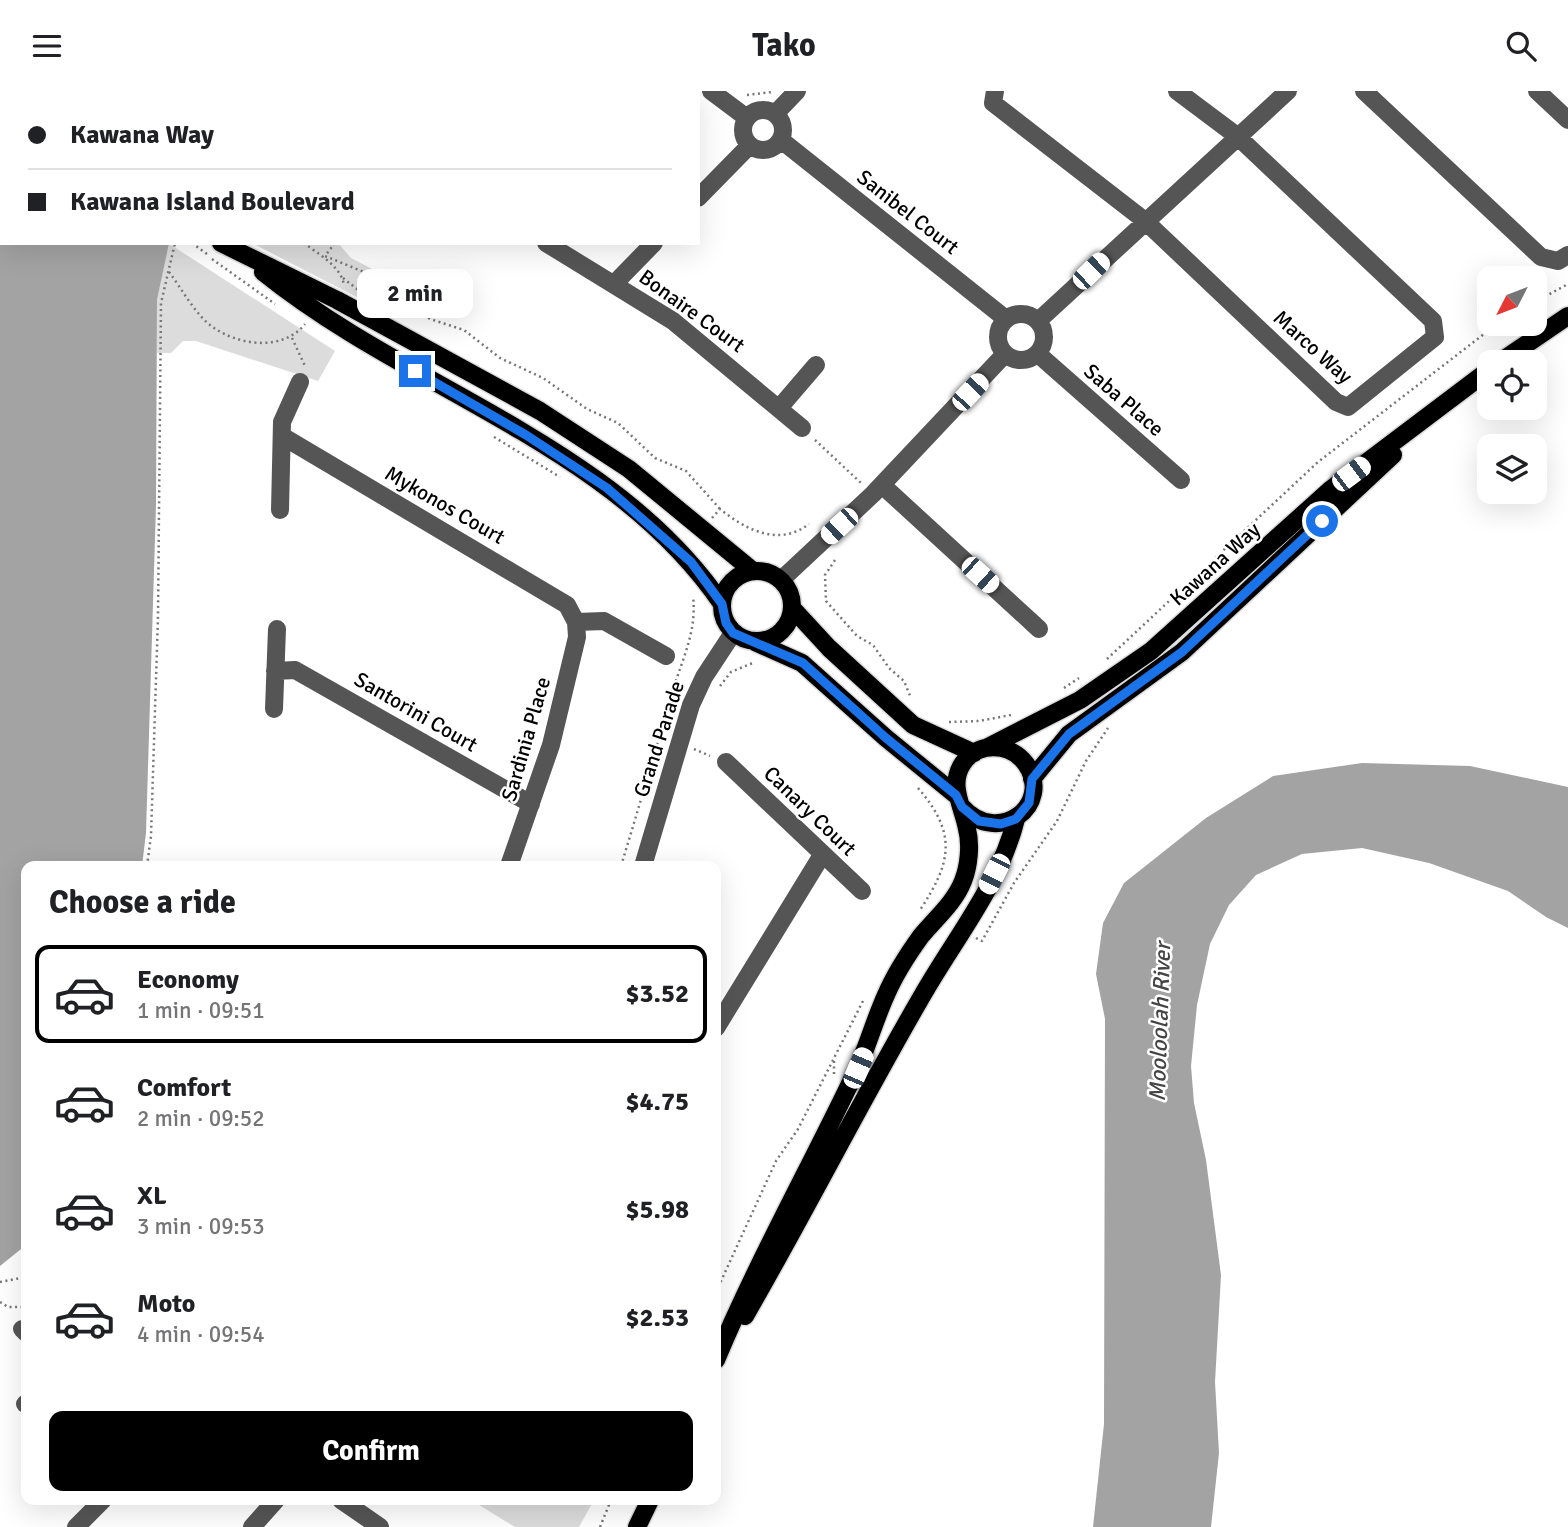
<!DOCTYPE html>
<meta charset="utf-8">
<style>
:root{--surface:#fff;--page:#f6f6f6;--text:#202124;--muted:#757577;--line:#e0e0e0;--accent:#000}
body{margin:0;font-family:Signika,sans-serif;background:var(--page);color:var(--text);height:100vh;display:flex;flex-direction:column;font-size:26px;white-space:nowrap}
*{box-sizing:border-box;margin:0}
p{font-size:23px;color:var(--muted)}
.icon{flex:none;width:38px;height:38px;fill:none;stroke:currentColor;stroke-width:2;stroke-linecap:round;stroke-linejoin:round}
.map{position:relative;flex:1;overflow:hidden}
.side{position:absolute;left:21px;top:770px;width:700px;height:644px;display:flex;flex-direction:column;background:var(--surface);border-radius:14px;box-shadow:0 7px 28px #0002}
.side>*{flex:none}
.hud{position:absolute;left:0px;top:0px;width:700px;height:154px;box-shadow:0 7px 28px #0002;display:grid;align-content:center;height:154px;padding:0 28px;background:var(--surface)}
.needle{width:46px;rotate:228deg}
.fabs{position:absolute;left:1477px;top:175px;display:grid;gap:14px}
.fabs a{display:grid;place-items:center;width:70px;height:70px;border-radius:14px;background:var(--surface);box-shadow:0 7px 28px #0002;font-size:35px}
.end{position:absolute;width:32px;height:32px;margin:-16px;border:9px solid #1a73e8;background:#fff;box-shadow:0 0 0 4px #fff}
.from{border-radius:50%}
.bubble{position:absolute;height:49px;border-radius:14px;background:var(--surface);box-shadow:0 7px 28px #0002;font-size:23px;font-weight:700;line-height:49px;text-align:center}
.car{position:absolute;width:21px;height:42px;margin:-21px -10px;border-radius:9px;box-shadow:0 0 5px 2px #0007;background:linear-gradient(#fff 24%,#345 0 40%,#fff 0 76%,#345 0 86%,#fff 0)}
.hud b{display:flex;align-items:center;gap:24px;height:66px;font-size:26px}
.hud b+b{border-top:2px solid var(--line)}
.hud i{width:18px;height:18px;background:var(--text)}
ul{padding:0;list-style:none}
li{display:flex;align-items:center;gap:21px;height:98px;margin:0 14px 10px;padding:0 14px;border:4px solid transparent;border-radius:14px}
li div{flex:1}
li b{display:block;font-size:26px}
li em{font-style:normal;font-weight:700}
li.active{border-color:var(--accent)}
li>.icon{width:63px;height:63px;stroke-width:1.5}
h2{padding:0 28px;font-size:32px;line-height:84px}
.primary-button{display:flex;gap:14px;margin-top:auto;padding:14px 28px}
.primary-button a{flex:1;height:80px;border-radius:14px;background:var(--accent);color:#fff;font-size:28px;font-weight:700;line-height:80px;text-align:center}
header{display:flex;justify-content:space-between;align-items:center;height:91px;padding:0 28px;background:var(--surface);font-size:32px;font-weight:700}
.map>svg:first-child{display:block}
</style>
<header><svg class="icon" aria-label="menu" viewBox="0 0 24 24"><path d="M4 6h16M4 12h16M4 18h16"/></svg>Tako<svg class="icon" aria-label="search" viewBox="0 0 24 24"><circle cx="10" cy="10" r="6"/><path d="M15 15l6 6"/></svg></header>
<div class="map">
<svg width="1568" height="1436" viewBox="0 0 1568 1436">
<rect width="100%" height="100%" fill="#fff"/>
<path fill="#dcdcdc" d="M168 152 335 260 318 290 196 250H183L171 262H157V209Z
M252 152H338L351 167 382 183 366 211Z
M471 1409H594L579 1436H515Z"/>
<path fill="#a3a3a3" d="M0 0H331L2 2V152H169L157 209 156 414 146 742 142 775H26V1154L0 1175Z
M1362 672 1470 675 1568 696V837L1546 826 1508 800 1429 772 1362 757 1302 763 1256 784 1229 814 1210 853 1197 914 1191 975 1194 1012 1206 1069 1221 1184 1215 1291 1219 1362 1211 1436H1093L1104 1333 1105 928 1096 883 1103 832 1124 792 1206 727 1273 685Z"/>
<g fill="none" stroke-linecap="round" stroke-linejoin="round">
<g stroke="#dbdbdb" stroke-width="21">
<path id="major" d="M0 25 2 26
M221 152 337 209 540 320 629 378 753 480
M263 181C409 299 613 353 722 513
M1500 271 1568 225
M722 515a35 35 0 1 1 70 0a35 35 0 1 1-70 0Z
M793 518 829 557 913 634 974 662
M755 551 802 572 886 647 956 704
M988 656 1080 609 1151 560 1330 399 1489 279
M1032 688 1069 643 1182 561 1393 364
M745 1225C806 1119 861 1010 922 905 955 847 1000 793 1016 728
M716 1269C758 1169 811 1075 857 978 868 954 875 928 886 904 895 883 908 863 921 845 935 828 955 811 963 790 969 775 971 753 967 738 963 715 948 694 963 672 978 650 1011 652 1026 673 1054 714 998 756 962 716
M637 1436 650 1409"/>
</g>
<path stroke="#777" stroke-width="2.5" stroke-dasharray="2 3.5" stroke-linecap="butt" d="M335 2 337 0
M747 4 772 1
M192 152 207 163
M304 152C318 163 341 175 344 194
M335 152 325 165 364 181 430 228 464 239 500 267 543 287 587 318 618 332 655 367 686 380 720 418
M212 168 275 213
M169 181C182 198 196 225 214 237 241 255 283 260 305 233
M343 187 362 202
M1535 211 1568 193
M292 247 305 275
M494 346 560 386
M815 349 861 392
M712 427 720 418C746 439 779 456 809 433
M835 469 825 484 826 510 857 545 873 554 889 577 904 590 911 607
M1107 568 1318 371 1497 233
M720 595 731 581 755 571
M1064 597 1079 587
M949 631 979 630 1011 624
M694 658 710 665
M918 697C958 743 951 772 920 819
M147 775 151 745 158 525 161 212 175 152
M621 775C639 716 656 658 673 599 683 566 697 540 693 505
M976 847 982 850 1014 792 1057 730 1086 670 1108 637
M834 970V985
M0 1191 26 1186
M716 1201 776 1070 798 1038 864 908
M0 1211 8 1216H26
M600 1436 611 1409"/>
<path stroke="#555" stroke-width="18" d="M711 0 747 27
M995 0 993 12 1144 129 1336 311 1348 316 1435 246 1433 230 1237 45 1177 0
M1364 0 1541 166 1558 170 1568 164
M1537 0 1568 29
M743 39a20 20 0 1 1 40 0a20 20 0 1 1-40 0Z
M775 23 797 0
M781 49 1006 228
M698 107 750 54
M546 152 673 230 802 337
M615 192 654 152
M998 246a23 23 0 1 1 46 0a23 23 0 1 1-46 0Z
M1038 230 1288 0
M1038 263 1181 389
M780 316 816 274
M282 345 567 514 576 531 577 546 551 654 509 775
M882 394 1039 538
M280 419 282 331 300 291
M781 489 873 403 1005 263
M576 531 604 530 666 565
M275 580 295 579 531 713
M274 618 277 538
M726 671 862 800
M643 775 691 614 704 586 733 542
M716 937 822 764
M22 1238 26 1242
M25 1313 26 1312
M341 1409 380 1436
M76 1436 103 1409
M252 1436 276 1409"/>
<use href="#major" stroke="#000" stroke-width="18"/>
</g>
<g fill="none" stroke-linecap="round" stroke-linejoin="round">
<path stroke="#1a73e8" stroke-width="9" d="M415 280 526 344 607 397 691 471 722 513 726 532 733 542 803 572 886 647 956 704 962 716 979 730 1001 733 1016 728 1029 712 1032 688 1069 643 1182 561 1322 430"/>
</g>
<g text-anchor="middle" dominant-baseline="central" stroke-width="5" stroke-linejoin="round" paint-order="stroke">
<g font-size="21" fill="#000" stroke="#fff">
<text transform="translate(908 121) rotate(38)">Sanibel Court</text>
<text transform="translate(692 220) rotate(36)">Bonaire Court</text>
<text transform="translate(1313 256) rotate(42)">Marco Way</text>
<text transform="translate(1124 309) rotate(41)">Saba Place</text>
<text transform="translate(445 414) rotate(30)">Mykonos Court</text>
<text transform="translate(1215 473) rotate(-42)">Kawana Way</text>
<text transform="translate(416 621) rotate(30)">Santorini Court</text>
<text transform="translate(526 648) rotate(-74)">Sardinia Place</text>
<text transform="translate(659 648) rotate(-72)">Grand Parade</text>
<text transform="translate(810 720) rotate(44)">Canary Court</text>
</g>
<g font-size="23" font-style="italic" fill="#444" stroke="#fff">
<text transform="translate(1160 931) rotate(-88)">Mooloolah River</text>
</g>
</g>
</svg>
<div class="fabs">
<a><svg class="needle" viewBox="-14 -14 28 28"><path d="M0-13l5 13h-10z" fill="#e53935"/><path d="M0 13l5-13h-10z" fill="#757577"/></svg></a>
<a><svg class="icon" aria-label="locate" viewBox="0 0 24 24"><circle cx="12" cy="12" r="6"/><path d="M12 2v4M12 18v4M2 12h4M18 12h4"/></svg></a>
<a><svg class="icon" aria-label="layers" viewBox="0 0 24 24"><path d="M12 4l9 5-9 5-9-5zM3 14l9 5 9-5"/></svg></a>
</div>
<i class="end from" style="left:1322px;top:430px"></i>
<i class="end" style="left:415px;top:280px"></i>
<div class="bubble" style="left:357px;top:178px;width:116px">2 min</div>
<i class="car" style="left:1091px;top:180px;rotate:46deg"></i>
<i class="car" style="left:970px;top:301px;rotate:43deg"></i>
<i class="car" style="left:1351px;top:383px;rotate:53deg"></i>
<i class="car" style="left:839px;top:435px;rotate:227deg"></i>
<i class="car" style="left:980px;top:484px;rotate:132deg"></i>
<i class="car" style="left:994px;top:783px;rotate:207deg"></i>
<i class="car" style="left:858px;top:977px;rotate:23deg"></i>
<div class="hud">
<b><i class="from"></i>Kawana Way</b>
<b><i></i>Kawana Island Boulevard</b>
</div>
<section class="side">
<h2>Choose a ride</h2>
<ul>
<li class="active"><svg class="icon" aria-label="car" viewBox="0 0 24 24"><path d="M5 17H2v-5l4-1 3-4h7l3 4 3 1v5h-3M9 17h6M6 11h13"/><circle cx="7" cy="17" r="2"/><circle cx="17" cy="17" r="2"/></svg><div><b>Economy</b><p>1 min · 09:51</p></div><em>$3.52</em></li>
<li><svg class="icon" aria-label="car" viewBox="0 0 24 24"><path d="M5 17H2v-5l4-1 3-4h7l3 4 3 1v5h-3M9 17h6M6 11h13"/><circle cx="7" cy="17" r="2"/><circle cx="17" cy="17" r="2"/></svg><div><b>Comfort</b><p>2 min · 09:52</p></div><em>$4.75</em></li>
<li><svg class="icon" aria-label="car" viewBox="0 0 24 24"><path d="M5 17H2v-5l4-1 3-4h7l3 4 3 1v5h-3M9 17h6M6 11h13"/><circle cx="7" cy="17" r="2"/><circle cx="17" cy="17" r="2"/></svg><div><b>XL</b><p>3 min · 09:53</p></div><em>$5.98</em></li>
<li><svg class="icon" aria-label="car" viewBox="0 0 24 24"><path d="M5 17H2v-5l4-1 3-4h7l3 4 3 1v5h-3M9 17h6M6 11h13"/><circle cx="7" cy="17" r="2"/><circle cx="17" cy="17" r="2"/></svg><div><b>Moto</b><p>4 min · 09:54</p></div><em>$2.53</em></li>
</ul>
<div class="primary-button"><a>Confirm</a></div>
</section>
</div>
